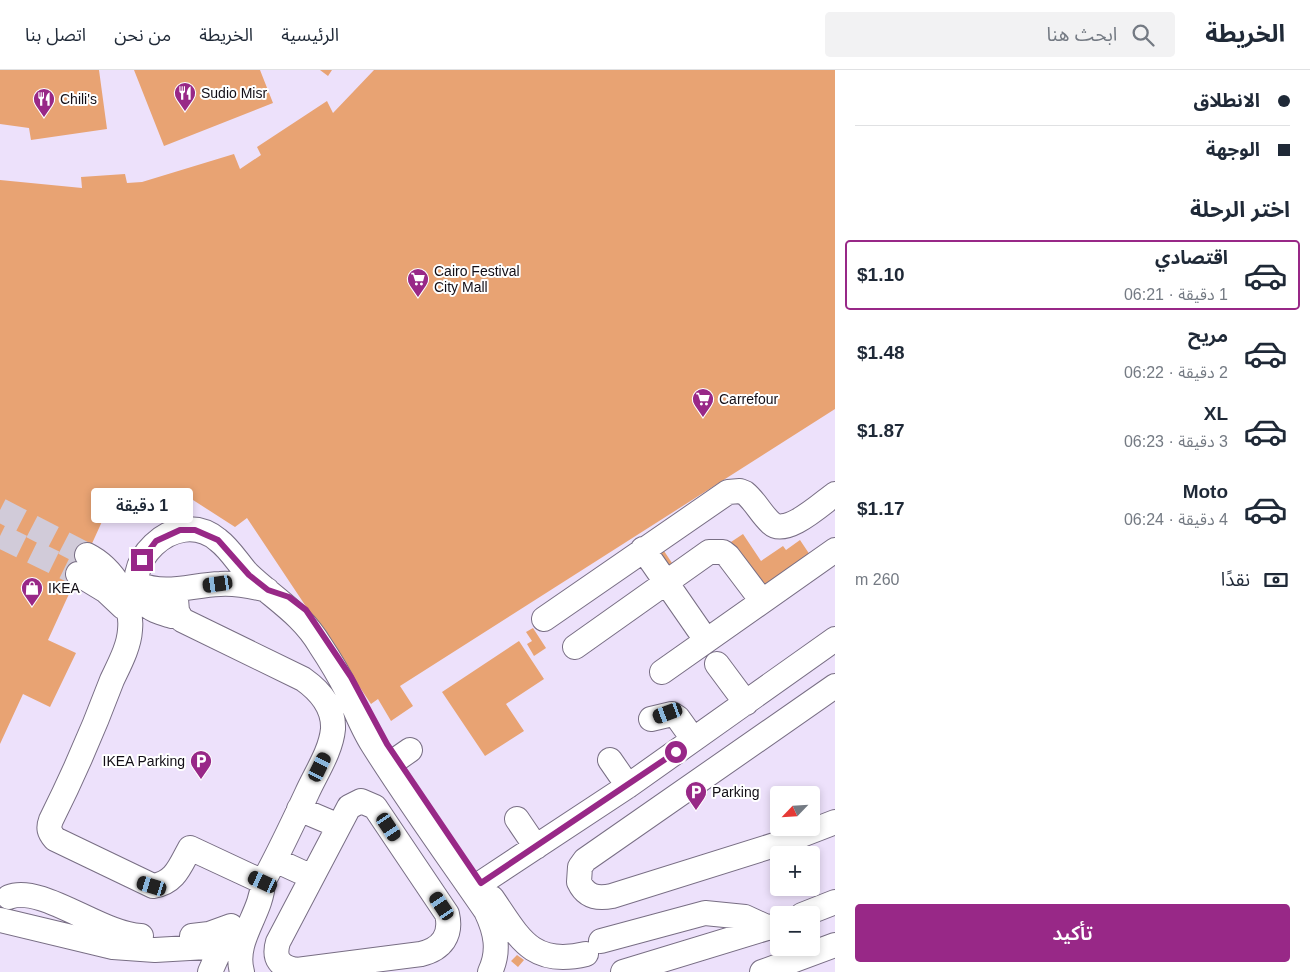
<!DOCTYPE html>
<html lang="ar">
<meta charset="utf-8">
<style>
:root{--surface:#fff;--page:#f2f2f3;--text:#1f2937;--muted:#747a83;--line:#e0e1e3;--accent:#982887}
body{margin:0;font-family:Arial,"Noto Sans Arabic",sans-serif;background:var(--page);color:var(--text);direction:rtl;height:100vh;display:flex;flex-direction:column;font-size:19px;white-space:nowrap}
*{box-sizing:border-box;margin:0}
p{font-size:16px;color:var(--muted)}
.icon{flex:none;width:28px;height:28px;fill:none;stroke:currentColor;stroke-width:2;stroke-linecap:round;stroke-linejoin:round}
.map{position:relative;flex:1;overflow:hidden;direction:ltr}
.drawer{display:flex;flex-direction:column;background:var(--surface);width:475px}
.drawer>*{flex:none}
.top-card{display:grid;align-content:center;height:110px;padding:0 20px;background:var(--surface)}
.needle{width:32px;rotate:245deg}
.buttons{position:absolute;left:770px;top:716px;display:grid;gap:10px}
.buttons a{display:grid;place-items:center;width:50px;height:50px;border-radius:5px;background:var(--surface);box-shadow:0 2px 8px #0003;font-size:25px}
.end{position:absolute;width:22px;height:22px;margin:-11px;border:6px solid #982887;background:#fff;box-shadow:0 0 0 2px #fff}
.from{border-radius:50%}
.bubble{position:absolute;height:35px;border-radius:5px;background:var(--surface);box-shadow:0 2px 8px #0003;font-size:16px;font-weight:600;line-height:35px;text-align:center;direction:rtl}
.car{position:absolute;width:15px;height:30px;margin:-15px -8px;border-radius:6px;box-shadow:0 0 4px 1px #0007;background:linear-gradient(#222 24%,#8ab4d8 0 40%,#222 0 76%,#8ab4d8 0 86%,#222 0)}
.top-card b{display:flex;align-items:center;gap:18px;height:48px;font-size:19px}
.top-card b+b{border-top:1px solid var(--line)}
.top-card i{width:12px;height:12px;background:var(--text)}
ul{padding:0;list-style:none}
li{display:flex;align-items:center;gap:15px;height:70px;margin:0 10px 8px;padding:0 10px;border:2px solid transparent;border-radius:5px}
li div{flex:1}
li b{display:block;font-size:19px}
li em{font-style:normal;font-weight:600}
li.current{border-color:var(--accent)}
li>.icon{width:45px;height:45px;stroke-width:1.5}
h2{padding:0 20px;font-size:22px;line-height:60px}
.pay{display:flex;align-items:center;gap:12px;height:55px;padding:0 20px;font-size:19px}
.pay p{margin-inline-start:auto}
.action{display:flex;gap:10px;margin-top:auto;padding:10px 20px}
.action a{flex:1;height:58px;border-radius:5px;background:var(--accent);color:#fff;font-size:20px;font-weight:600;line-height:58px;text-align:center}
header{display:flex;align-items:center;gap:30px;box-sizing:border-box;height:70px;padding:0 25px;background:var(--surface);border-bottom:1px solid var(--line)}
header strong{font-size:24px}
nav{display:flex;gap:28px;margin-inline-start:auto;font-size:18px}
.search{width:350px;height:45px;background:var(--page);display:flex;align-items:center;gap:12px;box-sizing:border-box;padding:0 18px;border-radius:5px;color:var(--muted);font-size:19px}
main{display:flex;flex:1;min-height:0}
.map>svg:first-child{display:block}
</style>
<header>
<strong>الخريطة</strong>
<div class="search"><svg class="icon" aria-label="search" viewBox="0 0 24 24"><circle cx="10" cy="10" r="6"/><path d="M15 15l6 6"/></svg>ابحث هنا</div>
<nav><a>الرئيسية</a><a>الخريطة</a><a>من نحن</a><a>اتصل بنا</a></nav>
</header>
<main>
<section class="drawer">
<div class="top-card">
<b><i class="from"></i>الانطلاق</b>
<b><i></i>الوجهة</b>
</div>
<h2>اختر الرحلة</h2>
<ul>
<li class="current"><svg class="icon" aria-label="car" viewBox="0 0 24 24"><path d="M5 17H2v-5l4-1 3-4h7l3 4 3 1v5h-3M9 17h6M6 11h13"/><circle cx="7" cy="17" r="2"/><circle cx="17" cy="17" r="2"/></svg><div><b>اقتصادي</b><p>1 دقيقة · 06:21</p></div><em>$1.10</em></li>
<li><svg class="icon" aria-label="car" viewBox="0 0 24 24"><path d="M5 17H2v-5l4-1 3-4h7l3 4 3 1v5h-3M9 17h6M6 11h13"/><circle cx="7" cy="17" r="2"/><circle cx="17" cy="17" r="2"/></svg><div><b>مريح</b><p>2 دقيقة · 06:22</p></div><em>$1.48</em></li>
<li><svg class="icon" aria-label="car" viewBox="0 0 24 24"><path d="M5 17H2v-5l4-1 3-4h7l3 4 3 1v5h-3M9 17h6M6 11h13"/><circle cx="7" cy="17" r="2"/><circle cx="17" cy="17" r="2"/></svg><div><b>XL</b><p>3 دقيقة · 06:23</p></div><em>$1.87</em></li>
<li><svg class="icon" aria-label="car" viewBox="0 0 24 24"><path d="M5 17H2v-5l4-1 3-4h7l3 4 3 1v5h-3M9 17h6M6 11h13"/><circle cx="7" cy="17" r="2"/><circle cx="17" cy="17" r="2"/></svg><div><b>Moto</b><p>4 دقيقة · 06:24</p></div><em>$1.17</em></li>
</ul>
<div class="pay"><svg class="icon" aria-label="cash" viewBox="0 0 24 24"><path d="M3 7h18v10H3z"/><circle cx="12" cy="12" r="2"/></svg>نقدًا<p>260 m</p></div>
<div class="action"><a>تأكيد</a></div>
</section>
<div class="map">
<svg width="835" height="902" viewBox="0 0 835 902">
<rect width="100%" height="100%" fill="#f3ecfb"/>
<path fill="#ede1fb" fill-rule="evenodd" d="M0 0H835V902H0ZM779 725H811V758H779ZM779 785H811V818H779ZM779 845H811V878H779Z"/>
<path fill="#e8a373" d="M0 0H99L107 59 31 70 29 58 0 54Z
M134 0H260L273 33 164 76Z
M320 0H332L328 6Z
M374 0H835V339L400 616 413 636 391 651 378 629 371 634 247 448 235 457 193 430 175 427 119 441 110 434 48 570 76 583 50 637 23 624 0 674V110L82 118 81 107 125 104 127 113 142 112 234 84 240 99 261 85 257 77 327 31 333 43Z
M743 464 761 491 783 476 786 480 800 470 810 485 759 521 731 472Z
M664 481 674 496 667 501 656 486Z
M533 558 546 578 534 586 527 574 532 571 526 562Z
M519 571 544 609 506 634 524 661 485 686 442 622Z
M517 885 524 890 518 897 511 891Z"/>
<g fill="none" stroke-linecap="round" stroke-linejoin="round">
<path stroke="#d1cbd9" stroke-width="24" stroke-dasharray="24 12" stroke-linecap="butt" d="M0 440 87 485
M0 466 78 504"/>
<g stroke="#786e84" stroke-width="26">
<path id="minor" d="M643 479 706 570
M87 485C113 498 133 530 130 560 129 577 119 595 112 610 94 658 74 704 51 750 48 758 49 762 55 769L153 816C175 813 180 796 190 778L263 812
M78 504 106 521 123 537
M138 514C166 526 191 515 220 514 236 513 251 516 267 520
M176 529 177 541 182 550 303 609C320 621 334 637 333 659 331 681 316 703 307 723 293 753 279 783 263 812 262 844 233 870 242 902
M178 543 172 546C162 543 152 541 145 533 114 498 175 434 218 470 230 479 238 493 248 504 273 528 302 544 320 575 330 590 339 605 347 621 355 639 362 658 373 675 409 732 448 786 486 841 496 862 500 881 490 902
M544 549 728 422 740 421 745 423C755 431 761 444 771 453 786 467 821 434 835 424
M575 577 709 482H723L728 486 762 531
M717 594 746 633
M662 602 835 480
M835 616 585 790 580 797 579 812C586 827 597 829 612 826L781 773 835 752
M651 649 672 644 678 648 693 669
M610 690 628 716
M387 696 410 680
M361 731 375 737 447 844C452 865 442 879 421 884L297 900C280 897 273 889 278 872L349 737Z
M299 739 339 756
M517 749 536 777
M275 790 312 807
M481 813 628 716 835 569
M9 827C41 814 102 865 141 866
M492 828C519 867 531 897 586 884
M802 845 835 832
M0 850 113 877 155 880 241 875
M192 866 209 864 231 856
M601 871 705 843 745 847 769 858
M210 902 227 864
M623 902 777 855
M762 902 835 875"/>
</g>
<use href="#minor" stroke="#fff" stroke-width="24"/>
</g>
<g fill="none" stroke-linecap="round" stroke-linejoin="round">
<path stroke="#982887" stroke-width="6" d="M142 490 156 471 180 460H195L218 470 249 505 268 520 289 527 306 540 351 607 387 674 481 813 676 682"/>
</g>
<defs>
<g id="restaurant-pin" transform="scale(1.125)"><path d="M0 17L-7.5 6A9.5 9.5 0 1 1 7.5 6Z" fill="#982887" stroke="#fff"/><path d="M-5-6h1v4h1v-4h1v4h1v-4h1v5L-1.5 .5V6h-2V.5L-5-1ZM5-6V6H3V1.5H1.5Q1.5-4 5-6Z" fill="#fff"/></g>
<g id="supermarket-pin" transform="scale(1.125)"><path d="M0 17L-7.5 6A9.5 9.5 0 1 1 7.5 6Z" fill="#982887" stroke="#fff"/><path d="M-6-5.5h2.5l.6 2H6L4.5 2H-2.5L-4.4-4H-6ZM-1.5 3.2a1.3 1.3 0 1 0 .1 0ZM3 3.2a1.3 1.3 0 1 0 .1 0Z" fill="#fff"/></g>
<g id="shop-pin" transform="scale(1.125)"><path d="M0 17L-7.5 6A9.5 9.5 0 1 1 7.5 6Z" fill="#982887" stroke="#fff"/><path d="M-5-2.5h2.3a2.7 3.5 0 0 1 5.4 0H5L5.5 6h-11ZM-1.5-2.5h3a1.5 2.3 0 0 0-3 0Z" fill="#fff"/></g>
<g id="parking-pin" transform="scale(1.125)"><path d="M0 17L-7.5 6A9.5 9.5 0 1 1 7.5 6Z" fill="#982887" stroke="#fff"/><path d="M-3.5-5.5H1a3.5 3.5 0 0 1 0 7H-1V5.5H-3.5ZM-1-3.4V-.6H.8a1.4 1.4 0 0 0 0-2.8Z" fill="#fff"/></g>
</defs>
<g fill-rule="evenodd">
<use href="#restaurant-pin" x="185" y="23"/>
<use href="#restaurant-pin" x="44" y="29"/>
<use href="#supermarket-pin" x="418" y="209"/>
<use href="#supermarket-pin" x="703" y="329"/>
<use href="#shop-pin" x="32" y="518"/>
<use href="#parking-pin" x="201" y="691"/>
<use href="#parking-pin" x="696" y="722"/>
</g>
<g text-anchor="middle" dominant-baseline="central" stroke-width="4" stroke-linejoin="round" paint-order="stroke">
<g font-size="14" fill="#120e16" stroke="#fff" text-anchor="start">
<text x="201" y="23">Sudio Misr</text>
<text x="60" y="29">Chili's</text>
<text x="434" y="201">Cairo Festival<tspan x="434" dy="16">City Mall</tspan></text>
<text x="719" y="329">Carrefour</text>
<text x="48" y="518">IKEA</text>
<text x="185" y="691" text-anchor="end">IKEA Parking</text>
<text x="712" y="722">Parking</text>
</g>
</g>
</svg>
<div class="buttons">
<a><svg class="needle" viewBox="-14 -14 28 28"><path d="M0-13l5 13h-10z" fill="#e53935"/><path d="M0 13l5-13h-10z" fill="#747a83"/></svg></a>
<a>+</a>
<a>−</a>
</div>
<i class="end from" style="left:676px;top:682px"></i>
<i class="end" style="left:142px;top:490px"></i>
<div class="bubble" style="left:91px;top:418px;width:102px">1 دقيقة</div>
<i class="car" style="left:218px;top:514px;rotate:262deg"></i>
<i class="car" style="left:668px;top:643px;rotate:250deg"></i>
<i class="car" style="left:320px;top:697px;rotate:26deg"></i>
<i class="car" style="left:389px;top:757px;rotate:146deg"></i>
<i class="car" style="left:263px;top:812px;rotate:295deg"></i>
<i class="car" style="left:152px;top:816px;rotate:287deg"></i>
<i class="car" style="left:442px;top:836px;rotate:326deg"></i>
</div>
</main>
